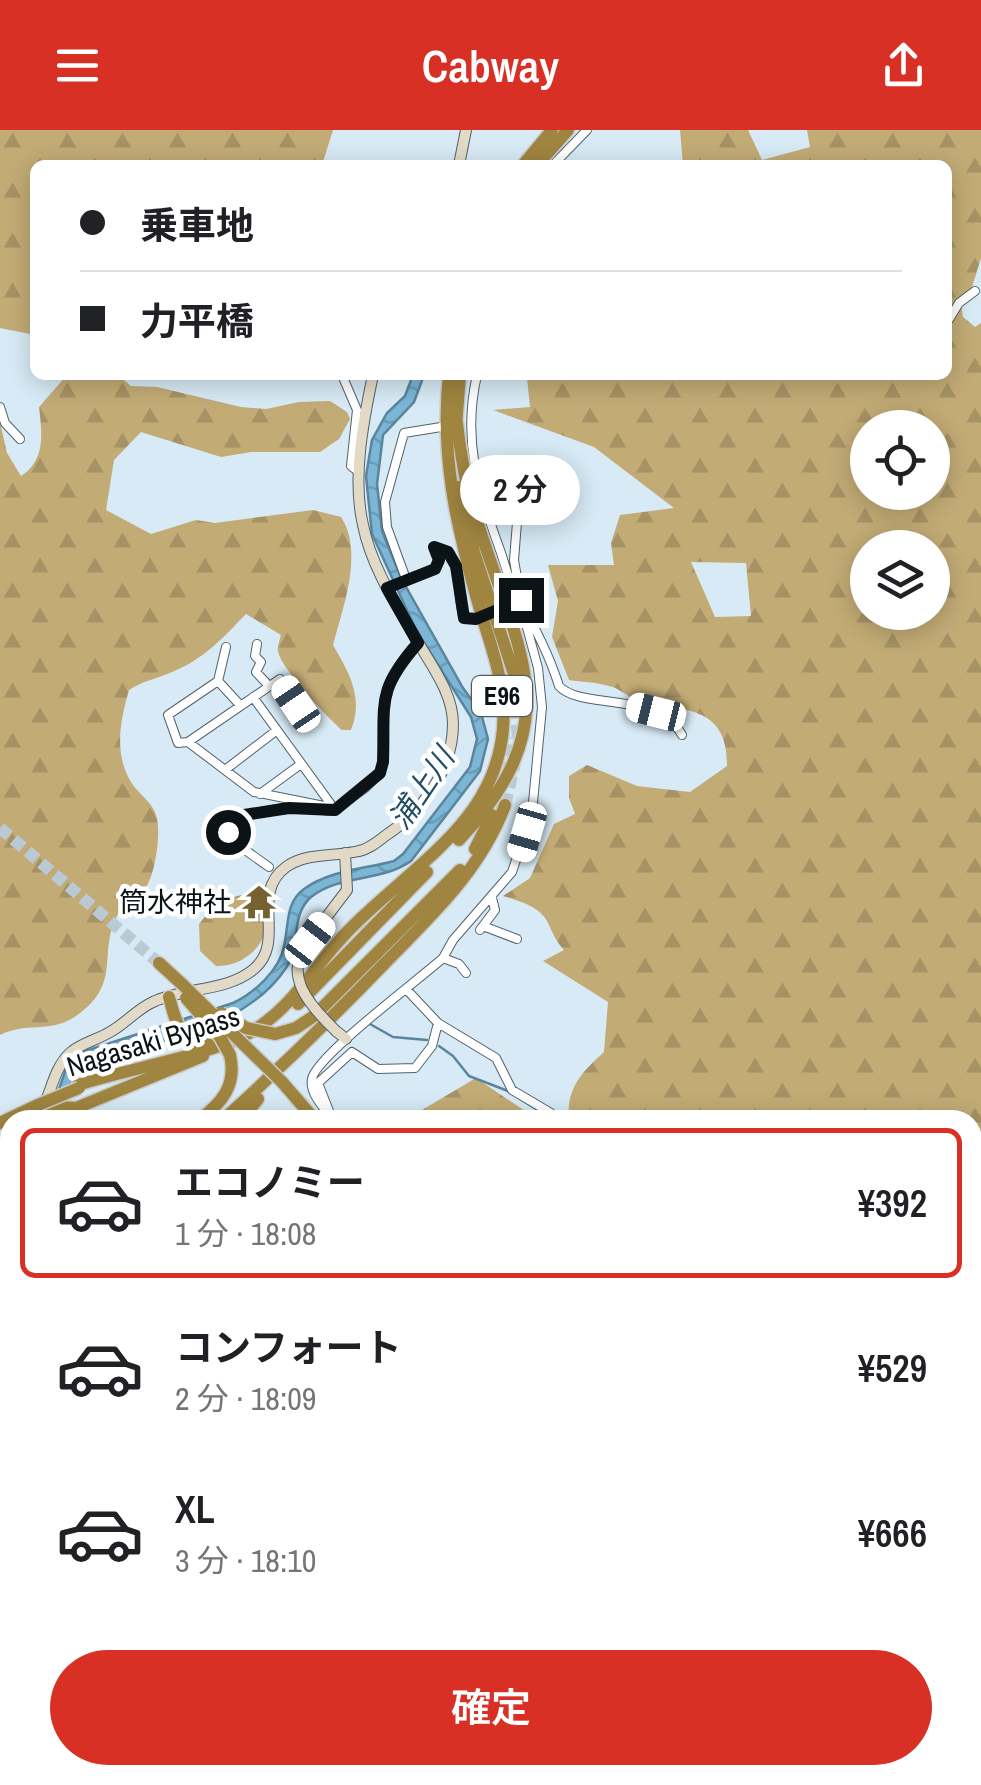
<!DOCTYPE html>
<html lang="ja">
<meta charset="utf-8">
<style>
:root{--surface:#fff;--page:#f6f6f6;--text:#202124;--muted:#757577;--line:#e0e0e0;--accent:#d93025}
body{margin:0;font-family:"Archivo Narrow","Noto Sans JP",sans-serif;background:var(--page);color:var(--text);height:100vh;display:flex;flex-direction:column;font-size:38px;white-space:nowrap}
*{box-sizing:border-box;margin:0}
p{font-size:32px;color:var(--muted)}
.icon{flex:none;width:55px;height:55px;fill:none;stroke:currentColor;stroke-width:2;stroke-linecap:round;stroke-linejoin:round}
.map{position:relative;flex:1;overflow:hidden}
.drawer{position:absolute;left:0px;top:980px;width:982px;height:675px;display:flex;flex-direction:column;background:var(--surface);border-radius:30px 30px 0 0;box-shadow:0 5px 25px #0003}
.drawer>*{flex:none}
.guide{position:absolute;left:30px;top:30px;width:922px;height:220px;border-radius:15px;box-shadow:0 5px 25px #0003;display:grid;align-content:center;height:220px;padding:0 50px;background:var(--surface)}
.tools{position:absolute;left:850px;top:280px;display:grid;gap:20px}
.tools a{display:grid;place-items:center;width:100px;height:100px;border-radius:50%;background:var(--surface);box-shadow:0 5px 25px #0003;font-size:50px}
.end{position:absolute;width:45px;height:45px;margin:-22px;border:12px solid #0c1317;background:#fff;box-shadow:0 0 0 5px #fff}
.from{border-radius:50%}
.bubble{position:absolute;height:70px;border-radius:35px;background:var(--surface);box-shadow:0 5px 25px #0003;font-size:32px;font-weight:600;line-height:70px;text-align:center}
.car{position:absolute;width:30px;height:60px;margin:-30px -15px;border-radius:12px;box-shadow:0 0 8px 2px #0007;background:linear-gradient(#fff 24%,#345 0 40%,#fff 0 76%,#345 0 86%,#fff 0)}
.guide b{display:flex;align-items:center;gap:35px;height:95px;font-size:38px}
.guide b+b{border-top:2px solid var(--line)}
.guide i{width:25px;height:25px;background:var(--text)}
ul{padding:18px 0 0;list-style:none}
li{display:flex;align-items:center;gap:30px;height:150px;margin:0 20px 15px;padding:0 30px;border:5px solid transparent;border-radius:15px}
li div{flex:1}
li b{display:block;font-size:38px}
li em{font-style:normal;font-weight:600}
li.current{border-color:var(--accent)}
li>.icon{width:90px;height:90px;stroke-width:1.5}
.primary-button{display:flex;gap:20px;margin-top:auto;padding:20px 50px}
.primary-button a{flex:1;height:115px;border-radius:60px;background:var(--accent);color:#fff;font-size:40px;font-weight:600;line-height:115px;text-align:center}
header{display:flex;justify-content:space-between;align-items:center;height:130px;padding:0 50px;background:var(--accent);color:#fff;font-size:45px;font-weight:600}
.map>svg:first-child{display:block}
</style>
<header><svg class="icon" aria-label="menu" viewBox="0 0 24 24"><path d="M4 6h16M4 12h16M4 18h16"/></svg>Cabway<svg class="icon" aria-label="share" viewBox="0 0 24 24"><path d="M12 15V3M7 8l5-5 5 5M5 13v7h14v-7"/></svg></header>
<div class="map">
<svg width="981" height="1655" viewBox="0 0 981 1655">
<defs>
<pattern id="forest-firs" width="22" height="20" patternUnits="userSpaceOnUse" patternTransform="scale(2.5)"><rect width="22" height="20" fill="#c2ab75"/><path d="M5 1l3.5 6h-7zM16 11l3.5 6h-7z" fill="#a69264"/></pattern>
<pattern id="water-waves" width="16" height="10" patternUnits="userSpaceOnUse" patternTransform="scale(2.5)"><rect width="16" height="10" fill="#7bb6d6"/><path d="M0 5q4-4 8 0t8 0" fill="none" stroke="#699cb7"/></pattern>
</defs>
<rect width="100%" height="100%" fill="#d7eaf5"/>
<path fill="url(#forest-firs)" fill-rule="evenodd" d="M0 0H333L322 35H35V205L0 198Z
M680 0H748L762 30 810 17 807 0H981V128L972 157 961 174 963 187 975 197 981 193V1655H22L21 1645H972V990H569C566 958 582 942 604 922L608 872 543 831 564 820C555 810 553 803 547 791 539 776 518 771 503 766L530 748 554 694 575 684 569 668V646L587 635 637 656 690 662 727 636C728 574 683 582 637 569 627 567 619 558 609 556 596 552 581 552 569 550L552 507 558 471 548 435H614L611 413 620 385 674 378 594 317 493 280 530 277 527 248 533 245H948V35H683ZM868 298H932V362H868ZM868 418H932V482H868ZM691 432 746 433 751 486 715 487Z
M67 245H118L131 256 157 257 241 277 266 279 299 272 330 271 347 282 350 289 339 309 320 322H251L221 327 141 302 114 330 106 380 151 404 196 390 215 393 313 380 341 387C364 422 343 477 333 515 349 543 364 567 351 600H342C327 587 281 539 278 521 277 516 280 510 281 505L246 484C224 507 203 530 172 542 157 549 144 550 129 560 120 591 113 626 133 655 141 666 152 672 156 685 162 701 155 748 144 760 136 769 123 775 117 786 97 824 124 855 73 888 48 903 25 892 0 905V292L7 323 21 346C46 330 42 303 39 277Z
M241 765C290 783 259 837 216 836L200 821 199 794 217 772Z
M476 948 525 981 530 990H405Z
M10 1491V1565L0 1557V1494Z"/>
<path fill="#e9d6a8" d="M10 1208V1296L0 1290V1215Z"/>
<path fill="url(#water-waves)" stroke="#5a859d" stroke-width="2.5" d="M413 245H424L414 272 383 305 377 354 382 401 401 448 463 558 481 583 488 609 480 641 411 731C382 752 340 744 311 767 290 785 301 817 286 838 244 901 155 910 88 933L77 946 60 990H48L66 939 82 922 233 873C254 863 280 840 284 816 289 795 285 773 304 759 330 740 365 739 394 731L403 724 470 637 477 609 471 587 416 500 372 404 366 346 372 310 387 283 405 266Z"/>
<g fill="none" stroke-linecap="round" stroke-linejoin="round">
<path stroke="#5a859d" stroke-width="2.5" d="M370 894 393 907 427 910
M439 916 453 926 469 946 508 961
M519 968 547 986
M0 1043 9 1037
M972 1209 981 1208
M972 1221 981 1222"/>
<path stroke="#b9cad4" stroke-width="12" stroke-dasharray="12 6" stroke-linecap="butt" d="M513 541 518 609
M504 644 509 607
M505 675 515 633
M0 698 159 833"/>
<g stroke="#51626b" stroke-width="10">
<path id="street" d="M553 35 587 0
M948 191 959 173 975 161
M342 245 357 280 351 336 359 342
M477 245C462 310 478 360 500 420 505 434 509 452 516 465 533 493 549 524 559 556 580 580 658 561 682 605
M0 277 5 293 20 309
M406 449 387 397 385 372 404 303 441 297
M387 458 435 439 439 430 434 417C466 421 455 466 464 488L476 489
M257 514 255 526 261 532 256 542 269 556
M218 551 226 517
M253 567 335 680
M240 575 218 551 168 585 178 613 188 612 254 662 324 676 333 681 365 658 380 643 383 632C385 572 375 560 418 513
M188 612 280 549 296 574
M225 640 277 600
M260 664 301 634
M269 737 241 717 228 702 229 692 238 686 289 677 333 681
M483 796 517 809
M480 800 495 780 492 768
M443 828 459 834 466 843
M407 860 438 893 496 928 512 960 551 983 554 990
M329 981 318 953 352 922 378 939 415 938 432 916 438 893
M332 990C325 978 309 964 312 949 315 927 421 848 443 828L453 810 512 742 532 683 542 577 538 538 523 483 514 430 518 380 550 381 565 373
M0 1052 10 1049
M0 1098 10 1087
M0 1142 10 1138
M0 1203 10 1196
M0 1296 10 1303
M0 1376 10 1355
M0 1400 10 1414
M0 1439 10 1449
M0 1637H4"/>
</g>
<g stroke="#51626b" stroke-width="12">
<path id="secondary" d="M459 35 466 0
M309 810 347 760 345 723
M336 901 346 909
M36 990C51 970 51 941 70 923 81 913 97 910 110 902 125 894 137 879 153 872 184 857 227 862 254 839 287 811 249 764 286 737 307 722 335 727 359 721 369 719 377 712 385 706 422 682 453 640 453 594 453 561 429 533 414 505 394 471 371 435 363 395 352 348 363 292 373 245
M0 1025 10 1019"/>
</g>
<g stroke="#cacbcc" stroke-width="15">
<path id="highway" d="M523 35 552 0
M537 35 568 0
M457 293C461 327 466 359 477 391 519 525 571 591 459 710
M456 297 460 245
M459 357 474 422 513 541
M475 719 492 685
M159 833 183 855
M169 867C176 892 180 916 212 913
M298 874 427 742
M275 904 296 898 314 886 460 740
M282 952 315 990
M78 955C129 938 206 927 251 902 294 877 316 833 350 799 418 730 512 683 503 571 500 538 488 507 479 476 457 398 440 326 449 245
M46 976 76 978 203 926
M199 990C222 973 237 955 230 925
M223 990C278 940 332 888 384 834 431 786 481 740 505 675
M241 990 258 969
M0 993 38 975
M0 1181 10 1173"/>
</g>
<use href="#street" stroke="#fff" stroke-width="8"/>
<use href="#secondary" stroke="#e2dac6" stroke-width="10"/>
<use href="#highway" stroke="#a08540" stroke-width="12"/>
<g stroke="#51626b" stroke-width="10" stroke-linecap="butt">
<path id="street-bridge" d="M476 489 521 470"/>
</g>
<g stroke="#51626b" stroke-width="12" stroke-linecap="butt">
<path id="secondary-bridge" d="M309 810C281 845 310 876 336 901"/>
</g>
<g stroke="#cacbcc" stroke-width="15" stroke-linecap="butt">
<path id="highway-bridge" d="M183 855 282 952
M186 868 220 907 230 925
M221 883 246 898 275 904
M38 975 79 958"/>
</g>
<use href="#street-bridge" stroke="#fff" stroke-width="8"/>
<use href="#secondary-bridge" stroke="#e2dac6" stroke-width="10"/>
<use href="#highway-bridge" stroke="#a08540" stroke-width="12"/>
</g>
<g fill="none" stroke-linecap="round" stroke-linejoin="round">
<path stroke="#0c1317" stroke-width="12" d="M228 702 227 696 238 686 289 678 335 680 380 643 383 632C385 572 376 561 418 513L387 458 435 439 439 430 434 417 448 422 456 436 464 488 476 489 521 470"/>
</g>
<defs>
<g id="temple-bare" transform="scale(2.7)"><path d="M0-6L5-2H3V0L6.5 2.5H4V6H1.5V3h-3V6H-4V2.5H-6.5L-3 0V-2H-5Z" fill="#766230" stroke="#fff" stroke-width="2.5" paint-order="stroke"/></g>
</defs>
<g fill-rule="evenodd">
<use href="#temple-bare" x="259" y="772"/>
</g>
<g text-anchor="middle" dominant-baseline="central" stroke-width="9" stroke-linejoin="round" paint-order="stroke">
<rect fill="#fff" stroke="#555a5d" stroke-width="2.5" x="472" y="546" width="60" height="40" rx="8"/>
<g font-size="25" font-weight="bold" fill="#0c1317">
<text x="502" y="566">E96</text>
</g>
<g font-size="28" fill="#0c1317" stroke="#fff" text-anchor="end">
<text x="231" y="772">筒水神社</text>
</g>
<g font-size="28" fill="#0c1317" stroke="#fff">
<text transform="translate(153 911) rotate(-17)">Nagasaki Bypass</text>
</g>
<g font-size="30" font-style="italic" fill="#1f4e65" stroke="#fff">
<text transform="translate(421 658) rotate(-56)">浦上川</text>
</g>
</g>
</svg>
<div class="tools">
<a><svg class="icon" aria-label="locate" viewBox="0 0 24 24"><circle cx="12" cy="12" r="6"/><path d="M12 2v4M12 18v4M2 12h4M18 12h4"/></svg></a>
<a><svg class="icon" aria-label="layers" viewBox="0 0 24 24"><path d="M12 4l9 5-9 5-9-5zM3 14l9 5 9-5"/></svg></a>
</div>
<i class="end from" style="left:228px;top:702px"></i>
<i class="end" style="left:521px;top:470px"></i>
<div class="bubble" style="left:460px;top:325px;width:120px">2 分</div>
<i class="car" style="left:296px;top:574px;rotate:326deg"></i>
<i class="car" style="left:656px;top:582px;rotate:284deg"></i>
<i class="car" style="left:527px;top:702px;rotate:196deg"></i>
<i class="car" style="left:310px;top:810px;rotate:38deg"></i>
<div class="guide">
<b><i class="from"></i>乗車地</b>
<b><i></i>力平橋</b>
</div>
<section class="drawer">
<ul>
<li class="current"><svg class="icon" aria-label="car" viewBox="0 0 24 24"><path d="M5 17H2v-5l4-1 3-4h7l3 4 3 1v5h-3M9 17h6M6 11h13"/><circle cx="7" cy="17" r="2"/><circle cx="17" cy="17" r="2"/></svg><div><b>エコノミー</b><p>1 分 · 18:08</p></div><em>¥392</em></li>
<li><svg class="icon" aria-label="car" viewBox="0 0 24 24"><path d="M5 17H2v-5l4-1 3-4h7l3 4 3 1v5h-3M9 17h6M6 11h13"/><circle cx="7" cy="17" r="2"/><circle cx="17" cy="17" r="2"/></svg><div><b>コンフォート</b><p>2 分 · 18:09</p></div><em>¥529</em></li>
<li><svg class="icon" aria-label="car" viewBox="0 0 24 24"><path d="M5 17H2v-5l4-1 3-4h7l3 4 3 1v5h-3M9 17h6M6 11h13"/><circle cx="7" cy="17" r="2"/><circle cx="17" cy="17" r="2"/></svg><div><b>XL</b><p>3 分 · 18:10</p></div><em>¥666</em></li>
</ul>
<div class="primary-button"><a>確定</a></div>
</section>
</div>
